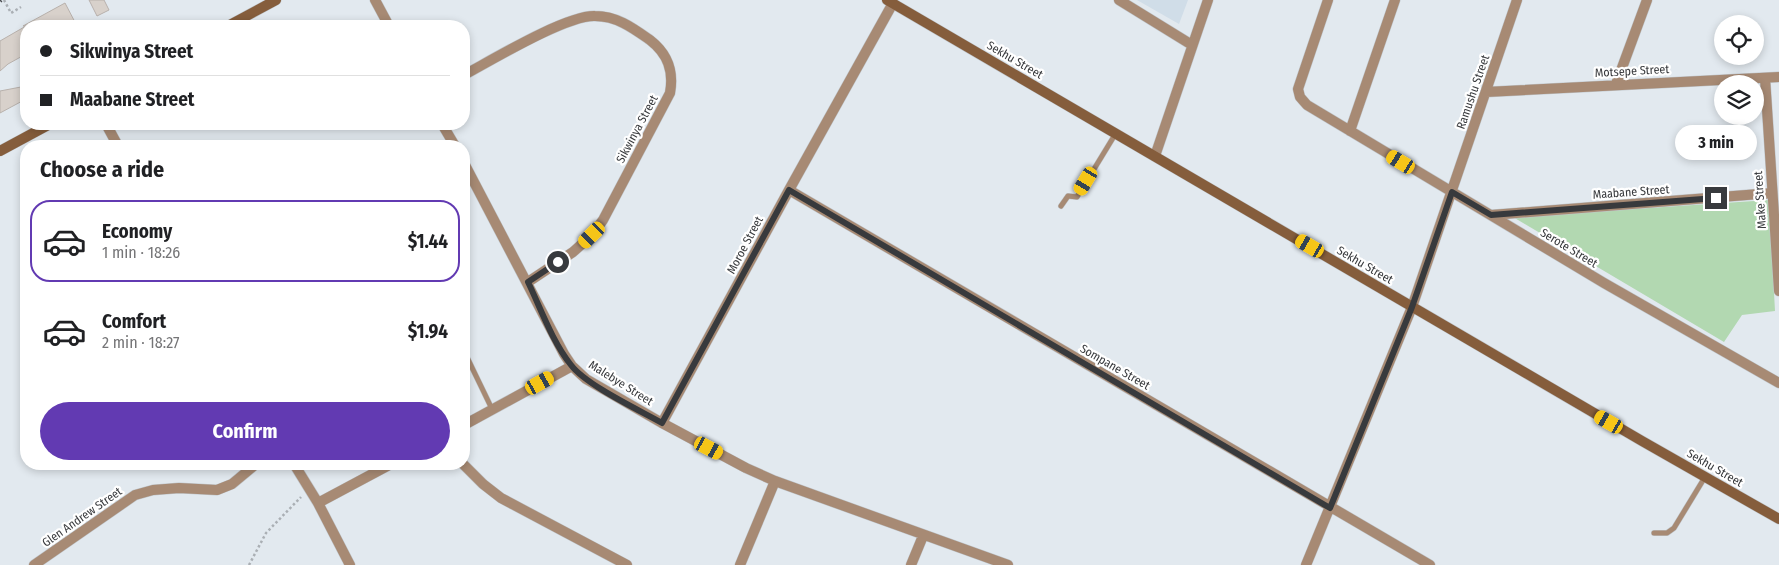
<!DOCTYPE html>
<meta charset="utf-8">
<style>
:root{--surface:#fff;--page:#f2f2f2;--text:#202124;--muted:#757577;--line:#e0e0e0;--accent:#623ab2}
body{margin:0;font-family:"Fira Sans Condensed",sans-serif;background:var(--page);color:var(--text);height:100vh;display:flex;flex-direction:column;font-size:19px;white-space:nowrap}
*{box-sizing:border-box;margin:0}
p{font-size:16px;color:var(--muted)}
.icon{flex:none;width:28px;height:28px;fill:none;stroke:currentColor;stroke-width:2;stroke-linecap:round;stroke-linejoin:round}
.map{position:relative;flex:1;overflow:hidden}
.panel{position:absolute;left:20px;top:140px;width:450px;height:330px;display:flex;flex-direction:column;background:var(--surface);border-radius:20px;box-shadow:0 2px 8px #0003}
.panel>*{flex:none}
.top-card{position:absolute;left:20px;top:20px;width:450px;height:110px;border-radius:20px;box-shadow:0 2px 8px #0003;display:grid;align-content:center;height:110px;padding:0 20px;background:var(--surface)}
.controls{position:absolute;left:1714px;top:15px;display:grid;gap:10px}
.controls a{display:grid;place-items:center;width:50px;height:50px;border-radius:50%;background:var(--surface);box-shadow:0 2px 8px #0003;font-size:25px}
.end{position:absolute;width:22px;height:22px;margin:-11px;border:6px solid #383a3d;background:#fff;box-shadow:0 0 0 2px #fff}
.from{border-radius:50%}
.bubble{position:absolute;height:35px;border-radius:18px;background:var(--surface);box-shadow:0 2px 8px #0003;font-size:16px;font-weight:700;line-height:35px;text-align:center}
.car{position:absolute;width:15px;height:30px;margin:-15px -8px;border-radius:6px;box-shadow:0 0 4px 1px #0007;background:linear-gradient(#f5c518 24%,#345 0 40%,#f5c518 0 76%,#345 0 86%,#f5c518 0)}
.top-card b{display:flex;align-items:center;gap:18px;height:48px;font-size:19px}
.top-card b+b{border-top:1px solid var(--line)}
.top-card i{width:12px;height:12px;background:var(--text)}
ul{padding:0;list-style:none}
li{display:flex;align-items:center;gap:15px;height:82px;margin:0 10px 8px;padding:0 10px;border:2px solid transparent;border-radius:20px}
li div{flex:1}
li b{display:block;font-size:19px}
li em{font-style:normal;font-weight:700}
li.selected{border-color:var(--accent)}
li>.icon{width:45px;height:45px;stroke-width:1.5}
h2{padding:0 20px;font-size:22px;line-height:60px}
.primary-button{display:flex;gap:10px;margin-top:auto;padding:10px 20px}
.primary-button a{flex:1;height:58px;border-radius:30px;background:var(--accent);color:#fff;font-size:20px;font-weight:700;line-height:58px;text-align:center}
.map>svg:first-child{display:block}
</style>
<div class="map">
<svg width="1779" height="565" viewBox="0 0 1779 565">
<rect width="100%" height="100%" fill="#e2e9ef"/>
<path fill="#d0dde8" d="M1137 0H1188L1179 24Z"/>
<path fill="#b2d8b1" d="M1769 200 1775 311 1742 315 1724 342 1513 217Z"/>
<path fill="#d8d1cb" stroke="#b8b1ac" d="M89 0H104L109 10 97 16Z
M65 3 77 26H23Z
M26 26V54L8 64 0 71V41Z
M26 86V99L0 113V91Z"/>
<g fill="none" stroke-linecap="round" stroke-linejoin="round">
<g stroke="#c0c6cb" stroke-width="6">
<path id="lane" d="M1061 206 1068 196 1077 197 1116 133
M464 351 492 409
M1654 533H1667L1674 528 1705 477"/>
</g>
<g stroke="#c0c6cb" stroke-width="11">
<path id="street" d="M375 0 389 26
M1119 0 1192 45
M1328 0 1298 89 1300 97 1307 105 1604 283 1779 383
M464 75C492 60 566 15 595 16 617 16 633 28 650 40 668 54 674 71 670 93L603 220 592 235 573 252 528 282
M1765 78 1779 291
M1616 84 1647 0
M1486 92 1779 77
M106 124 118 146
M442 124 455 146
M1350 131 1395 0
M1155 156 1208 0
M464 163 564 354 572 366 586 379 662 423 746 468 775 481 1008 565
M789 190 1430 565
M1491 215 1772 193
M662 423 789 190 893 3
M464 425 572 366
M294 464 318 503 350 565
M463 464 483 484 501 498 627 565
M318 503 391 464
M34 565 135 495 153 490 179 488 217 490 232 484 256 464
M740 565 775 481
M911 565 923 536
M1306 565 1412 307 1517 0"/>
</g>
<g stroke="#c0c6cb" stroke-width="11">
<path id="secondary" d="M887 0 1642 441 1779 519
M228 26 276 0
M0 151 50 124"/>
</g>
<path stroke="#aaafb4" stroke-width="2.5" stroke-dasharray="2.5 2.5" stroke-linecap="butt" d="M4 0 11 13 21 7
M249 565 266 533 301 497"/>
<use href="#lane" stroke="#a78a74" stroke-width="5"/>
<use href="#street" stroke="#a78a74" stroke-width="10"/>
<use href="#secondary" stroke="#855d3c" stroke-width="10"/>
<path stroke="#494c4f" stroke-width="4" stroke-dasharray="8 4" stroke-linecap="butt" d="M0 1 1 0"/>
</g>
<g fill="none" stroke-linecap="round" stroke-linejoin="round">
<path stroke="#383a3d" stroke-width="6" d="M558 262 528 282C541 309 552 341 571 365 586 385 639 410 662 423L789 190 1330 508 1412 307 1452 192 1491 215 1716 198"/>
</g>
<g text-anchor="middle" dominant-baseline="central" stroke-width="4.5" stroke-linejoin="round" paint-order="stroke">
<g font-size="12" fill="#383a3d" stroke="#fff">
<text transform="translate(1015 60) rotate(30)">Sekhu Street</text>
<text transform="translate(1632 71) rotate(-3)">Motsepe Street</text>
<text transform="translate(1473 92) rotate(-71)">Ramushu Street</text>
<text transform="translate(637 129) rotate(-62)">Sikwinya Street</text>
<text transform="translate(1631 192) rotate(-4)">Maabane Street</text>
<text transform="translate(1760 200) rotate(-94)">Make Street</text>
<text transform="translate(745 245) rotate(-62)">Moroe Street</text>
<text transform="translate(1569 248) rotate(31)">Serote Street</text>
<text transform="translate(1365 265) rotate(30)">Sekhu Street</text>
<text transform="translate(1115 367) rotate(30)">Sompane Street</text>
<text transform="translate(621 383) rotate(32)">Malebye Street</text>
<text transform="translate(1715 468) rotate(30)">Sekhu Street</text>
<text transform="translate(82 517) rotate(-35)">Glen Andrew Street</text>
</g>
</g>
</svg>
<div class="controls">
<a><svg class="icon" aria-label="locate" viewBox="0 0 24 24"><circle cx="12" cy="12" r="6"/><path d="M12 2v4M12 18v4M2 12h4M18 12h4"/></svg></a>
<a><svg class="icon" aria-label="layers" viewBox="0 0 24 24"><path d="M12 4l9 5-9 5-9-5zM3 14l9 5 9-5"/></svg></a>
</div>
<i class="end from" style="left:558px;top:262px"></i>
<i class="end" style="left:1716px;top:198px"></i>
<div class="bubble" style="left:1675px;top:125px;width:82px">3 min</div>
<i class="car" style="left:1401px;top:162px;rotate:301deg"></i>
<i class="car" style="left:1086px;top:181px;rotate:211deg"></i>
<i class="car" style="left:592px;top:235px;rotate:225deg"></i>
<i class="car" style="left:1310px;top:246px;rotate:300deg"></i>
<i class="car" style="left:540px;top:383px;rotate:61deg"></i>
<i class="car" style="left:1609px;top:422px;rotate:300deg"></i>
<i class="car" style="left:709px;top:448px;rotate:118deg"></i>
<div class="top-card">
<b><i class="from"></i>Sikwinya Street</b>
<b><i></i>Maabane Street</b>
</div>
<section class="panel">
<h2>Choose a ride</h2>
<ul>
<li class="selected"><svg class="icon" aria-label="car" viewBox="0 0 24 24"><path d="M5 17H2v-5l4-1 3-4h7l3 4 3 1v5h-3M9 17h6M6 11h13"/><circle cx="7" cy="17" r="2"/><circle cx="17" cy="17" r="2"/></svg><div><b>Economy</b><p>1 min · 18:26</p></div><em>$1.44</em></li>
<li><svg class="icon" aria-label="car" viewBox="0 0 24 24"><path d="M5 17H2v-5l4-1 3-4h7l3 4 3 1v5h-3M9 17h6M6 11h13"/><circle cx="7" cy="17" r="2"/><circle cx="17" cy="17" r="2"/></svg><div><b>Comfort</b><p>2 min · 18:27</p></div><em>$1.94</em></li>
</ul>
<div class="primary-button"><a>Confirm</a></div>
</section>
</div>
